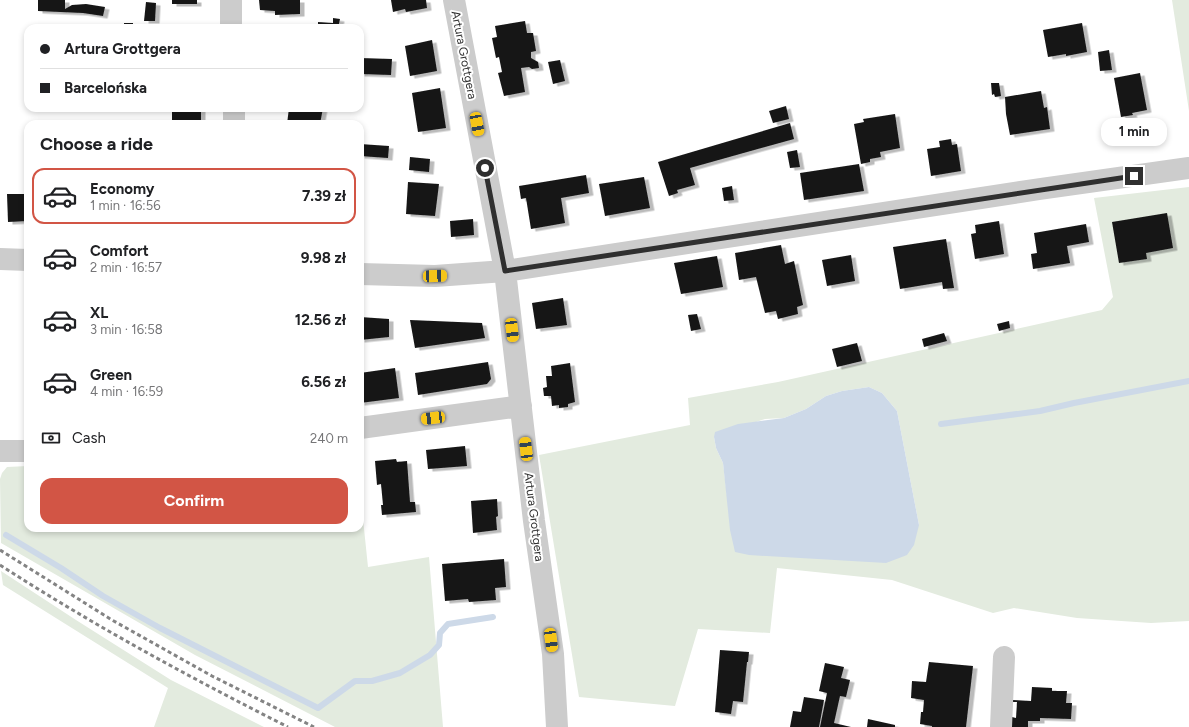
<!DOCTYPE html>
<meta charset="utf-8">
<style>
:root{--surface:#fff;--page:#f6f6f6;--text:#202124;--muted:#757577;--line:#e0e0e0;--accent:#d25545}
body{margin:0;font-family:Figtree,sans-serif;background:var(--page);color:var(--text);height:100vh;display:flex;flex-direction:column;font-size:15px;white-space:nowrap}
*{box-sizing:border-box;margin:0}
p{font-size:13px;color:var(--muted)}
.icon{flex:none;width:22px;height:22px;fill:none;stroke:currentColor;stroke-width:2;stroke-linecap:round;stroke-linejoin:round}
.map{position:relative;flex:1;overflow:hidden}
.side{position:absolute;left:24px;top:120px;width:340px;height:412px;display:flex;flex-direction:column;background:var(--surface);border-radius:12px;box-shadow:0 2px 6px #0003}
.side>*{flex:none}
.guide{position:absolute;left:24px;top:24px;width:340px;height:88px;border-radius:12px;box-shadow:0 2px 6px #0003;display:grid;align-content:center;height:88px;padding:0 16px;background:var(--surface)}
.end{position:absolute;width:18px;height:18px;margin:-9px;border:5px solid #2f2f2f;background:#fff;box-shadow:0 0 0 2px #fff}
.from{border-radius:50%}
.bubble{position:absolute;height:28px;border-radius:12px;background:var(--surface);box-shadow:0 2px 6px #0003;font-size:13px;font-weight:700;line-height:28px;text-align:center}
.car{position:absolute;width:12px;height:24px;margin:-12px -6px;border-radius:5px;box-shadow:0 0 3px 1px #0007;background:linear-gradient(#f5c518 24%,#345 0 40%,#f5c518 0 76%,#345 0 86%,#f5c518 0)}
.guide b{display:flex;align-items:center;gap:14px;height:38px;font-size:15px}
.guide b+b{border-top:1px solid var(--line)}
.guide i{width:10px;height:10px;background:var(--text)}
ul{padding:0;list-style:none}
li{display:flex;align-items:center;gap:12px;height:56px;margin:0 8px 6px;padding:0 8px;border:2px solid transparent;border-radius:12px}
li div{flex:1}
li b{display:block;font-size:15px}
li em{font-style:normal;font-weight:700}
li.on{border-color:var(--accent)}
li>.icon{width:36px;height:36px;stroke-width:1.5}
h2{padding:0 16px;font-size:18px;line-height:48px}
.pay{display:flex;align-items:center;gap:10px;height:44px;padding:0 16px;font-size:15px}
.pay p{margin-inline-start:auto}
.button{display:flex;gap:8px;margin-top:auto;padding:8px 16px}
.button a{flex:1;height:46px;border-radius:12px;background:var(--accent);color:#fff;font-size:16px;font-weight:700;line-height:46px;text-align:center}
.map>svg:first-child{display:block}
</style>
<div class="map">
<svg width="1189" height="727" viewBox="0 0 1189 727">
<defs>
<filter id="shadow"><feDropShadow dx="4.5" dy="2.5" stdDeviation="0" flood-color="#0004"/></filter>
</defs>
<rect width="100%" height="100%" fill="#fff"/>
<path fill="#e3ebdf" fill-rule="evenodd" d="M1172 0H1189V111Z
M1189 187V621L1151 623 1077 618 1014 608 993 613 892 580 777 568 770 633 698 629 675 706 579 697 539 455 690 425 688 398 778 382 1102 310 1113 297 1094 198ZM869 387 882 393 897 411 919 525 729 512 723 463 716 448 714 437 765 419 784 418 806 409 826 396 842 391Z
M28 466V528H360V490L368 567 429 557 443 727H335L195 655 1 543 0 479 2 473 7 467Z
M1 571 76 620 171 680 264 727H154L168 688 3 585Z"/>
<path fill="#cdd9e8" d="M869 387 882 393 897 411 919 525 914 545 907 555 886 563 749 555 735 552 730 530 723 463 716 448 714 437 715 432 738 424 784 418 806 409 826 396 842 391Z"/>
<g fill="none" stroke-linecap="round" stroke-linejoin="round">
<path stroke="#cdd9e8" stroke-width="6" d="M941 424 1040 411 1074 403 1189 381
M6 535 61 568 103 596 160 628 318 708 355 681H372L400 673 430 655 439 645 440 633 448 624 493 617"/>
</g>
<path fill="#161616" filter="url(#shadow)" d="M38 0H65V9L72 5 86 4 105 7 103 16 83 13 38 11Z
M172 0H197V4H172Z
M259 0H300V14L275 15V11L260 10Z
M391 0H426L427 8 406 12 405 9 393 12Z
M146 2 156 3 155 21H144Z
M333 18 340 19 338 28H318V22L333 23Z
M525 21 527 33H533L536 51 531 52V58L538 62 539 68 532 69 529 67 521 68 525 92 504 96 498 73 502 72 499 57 496 58 492 38 497 37 495 26Z
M124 23H133V28H124Z
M1082 23 1087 52 1066 56V54L1048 57 1043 30Z
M432 40 437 71 410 76 405 46Z
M1109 50 1112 70 1100 71 1098 52Z
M360 58 392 59 391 75 360 74Z
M560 60 565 81 553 84 548 62Z
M1140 73 1147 110 1132 113 1133 115 1121 117 1114 78Z
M991 83H999L1001 96 995 97 994 94 992 95Z
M440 88 446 128 418 132 412 93Z
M1041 91 1044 108 1047 107 1050 129 1010 135 1006 114 1005 97Z
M786 106 789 119 773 123 769 111Z
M172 108H201V124H172Z
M289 108H323L320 124H287Z
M895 114 900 148 880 152 881 157 870 159V162L861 164 854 124 864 122 863 119Z
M790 123 794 139 690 168 695 185 677 190 678 193 669 196 658 162Z
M951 139 952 145 957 144 961 171 931 176 927 149 940 147 939 141Z
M360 144 389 146 388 158 360 156Z
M797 150 800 167 790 168 787 152Z
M410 157 430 159 429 172 409 170Z
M859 164 864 191 804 200 800 173Z
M586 175 589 193 561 198 565 223 531 229 526 198 521 199 519 186Z
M644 177 650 208 605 216 599 184Z
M408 182 439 184 435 216 406 214Z
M732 186 734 200 724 201 722 188Z
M7 194H28V221L8 222Z
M1167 213 1173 248 1146 253 1147 259 1119 263 1112 222Z
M473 219 474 235 451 237 450 221Z
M999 221 1004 254 975 259 971 234 976 233 975 225Z
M1086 224 1089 242 1067 246 1070 263 1033 269 1031 254 1037 253 1034 233Z
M946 239 954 288 943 289 942 282 900 289 893 247Z
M781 245 785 264 794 261 803 305 797 307 798 314 778 319 776 311 765 313 756 277 739 280 735 253Z
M851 255 855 281 827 286 822 260Z
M717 256 723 287 681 294 674 263Z
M563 298 567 325 536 329 532 303Z
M24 308H28V345H24Z
M697 314 701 329 691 331 688 315Z
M360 317 389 319V337L360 340Z
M410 320 482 323 485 338 415 348Z
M1009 321 1010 328 999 331 997 324Z
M944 333 947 341 924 347 922 339Z
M857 343 862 361 837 367 832 349Z
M488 362 491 379 487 384 418 395 415 373Z
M570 363 575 402 568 404V407L559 408V405L552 406 551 396H544L543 388 547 387 546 376H552L551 366Z
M395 368 399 398 360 403V373Z
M465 446 467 466 428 469 426 450Z
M396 459 397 462 407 461 410 502H415L416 512 382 515 381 505H383L381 484 377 485 375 461Z
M497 499 498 516 496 517 497 530 473 533 471 501Z
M504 559 506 587 495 588 496 600 469 602 468 599 445 601 442 564Z
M720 650 749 652 748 662H747L743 702 733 701 731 714 715 712Z
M929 662 973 666 966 727H932V726L920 724 921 712H923L924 700 911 698 912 681 926 682Z
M825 663 844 667 841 678 850 680 846 697 840 696 834 723 851 727H820L827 693 819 691Z
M1032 687 1052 688V691H1067L1066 703H1072L1071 719 1040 718V721H1028V727H1011L1012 717 1016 718 1017 702H1012L1013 700 1031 701Z
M804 697 824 700 819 727H790L793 711 801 712Z
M868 719 895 725V727H867Z"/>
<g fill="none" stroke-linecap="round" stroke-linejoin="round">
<path stroke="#ccc" stroke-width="22" d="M231 0V28
M454 0 505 271 534 521 553 654 557 727
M234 108V124
M0 259 28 260
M360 274 435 276 505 271 1040 189 1189 168
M360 428 521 406
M0 451H28
M1001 727 1004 657"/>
<path stroke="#848484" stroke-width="3" stroke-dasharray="4 3" stroke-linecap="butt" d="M0 550 112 620 212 676 314 727
M0 565C93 625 189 677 288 727"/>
</g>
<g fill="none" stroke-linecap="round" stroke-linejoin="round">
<path stroke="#2f2f2f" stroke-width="5" d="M485 168 505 271 1134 176"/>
</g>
<g text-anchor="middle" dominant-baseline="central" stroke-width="4" stroke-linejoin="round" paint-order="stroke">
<g font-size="12" fill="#2f2f2f" stroke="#fff">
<text transform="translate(464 55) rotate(79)">Artura Grottgera</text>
<text transform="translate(534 517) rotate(83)">Artura Grottgera</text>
</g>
</g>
</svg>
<i class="end from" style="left:485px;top:168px"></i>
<i class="end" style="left:1134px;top:176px"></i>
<div class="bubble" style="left:1101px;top:118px;width:66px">1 min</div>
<i class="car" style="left:477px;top:124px;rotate:169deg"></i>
<i class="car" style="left:435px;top:276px;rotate:88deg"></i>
<i class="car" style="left:512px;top:330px;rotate:173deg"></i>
<i class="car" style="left:433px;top:418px;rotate:263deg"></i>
<i class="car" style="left:526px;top:449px;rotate:353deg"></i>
<i class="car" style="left:551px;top:640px;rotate:172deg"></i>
<div class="guide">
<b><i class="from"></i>Artura Grottgera</b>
<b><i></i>Barcelońska</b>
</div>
<section class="side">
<h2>Choose a ride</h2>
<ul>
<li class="on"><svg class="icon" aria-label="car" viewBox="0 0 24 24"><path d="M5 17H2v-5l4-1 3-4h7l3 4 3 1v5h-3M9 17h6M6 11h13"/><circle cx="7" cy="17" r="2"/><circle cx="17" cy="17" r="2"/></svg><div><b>Economy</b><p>1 min · 16:56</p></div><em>7.39 zł</em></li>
<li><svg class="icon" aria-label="car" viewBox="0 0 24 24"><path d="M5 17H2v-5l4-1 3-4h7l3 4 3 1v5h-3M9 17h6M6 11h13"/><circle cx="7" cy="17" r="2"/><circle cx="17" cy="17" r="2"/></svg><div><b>Comfort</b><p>2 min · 16:57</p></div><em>9.98 zł</em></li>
<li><svg class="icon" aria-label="car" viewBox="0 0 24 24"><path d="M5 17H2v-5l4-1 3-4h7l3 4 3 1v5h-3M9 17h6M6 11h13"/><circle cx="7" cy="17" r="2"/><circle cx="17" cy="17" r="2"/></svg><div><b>XL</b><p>3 min · 16:58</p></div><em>12.56 zł</em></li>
<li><svg class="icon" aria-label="car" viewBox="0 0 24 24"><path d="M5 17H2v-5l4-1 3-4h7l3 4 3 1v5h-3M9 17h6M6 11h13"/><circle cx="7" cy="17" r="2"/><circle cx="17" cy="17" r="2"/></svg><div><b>Green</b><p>4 min · 16:59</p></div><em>6.56 zł</em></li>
</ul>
<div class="pay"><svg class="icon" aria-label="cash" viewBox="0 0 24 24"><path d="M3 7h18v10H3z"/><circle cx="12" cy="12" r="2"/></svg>Cash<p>240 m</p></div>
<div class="button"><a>Confirm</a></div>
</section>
</div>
